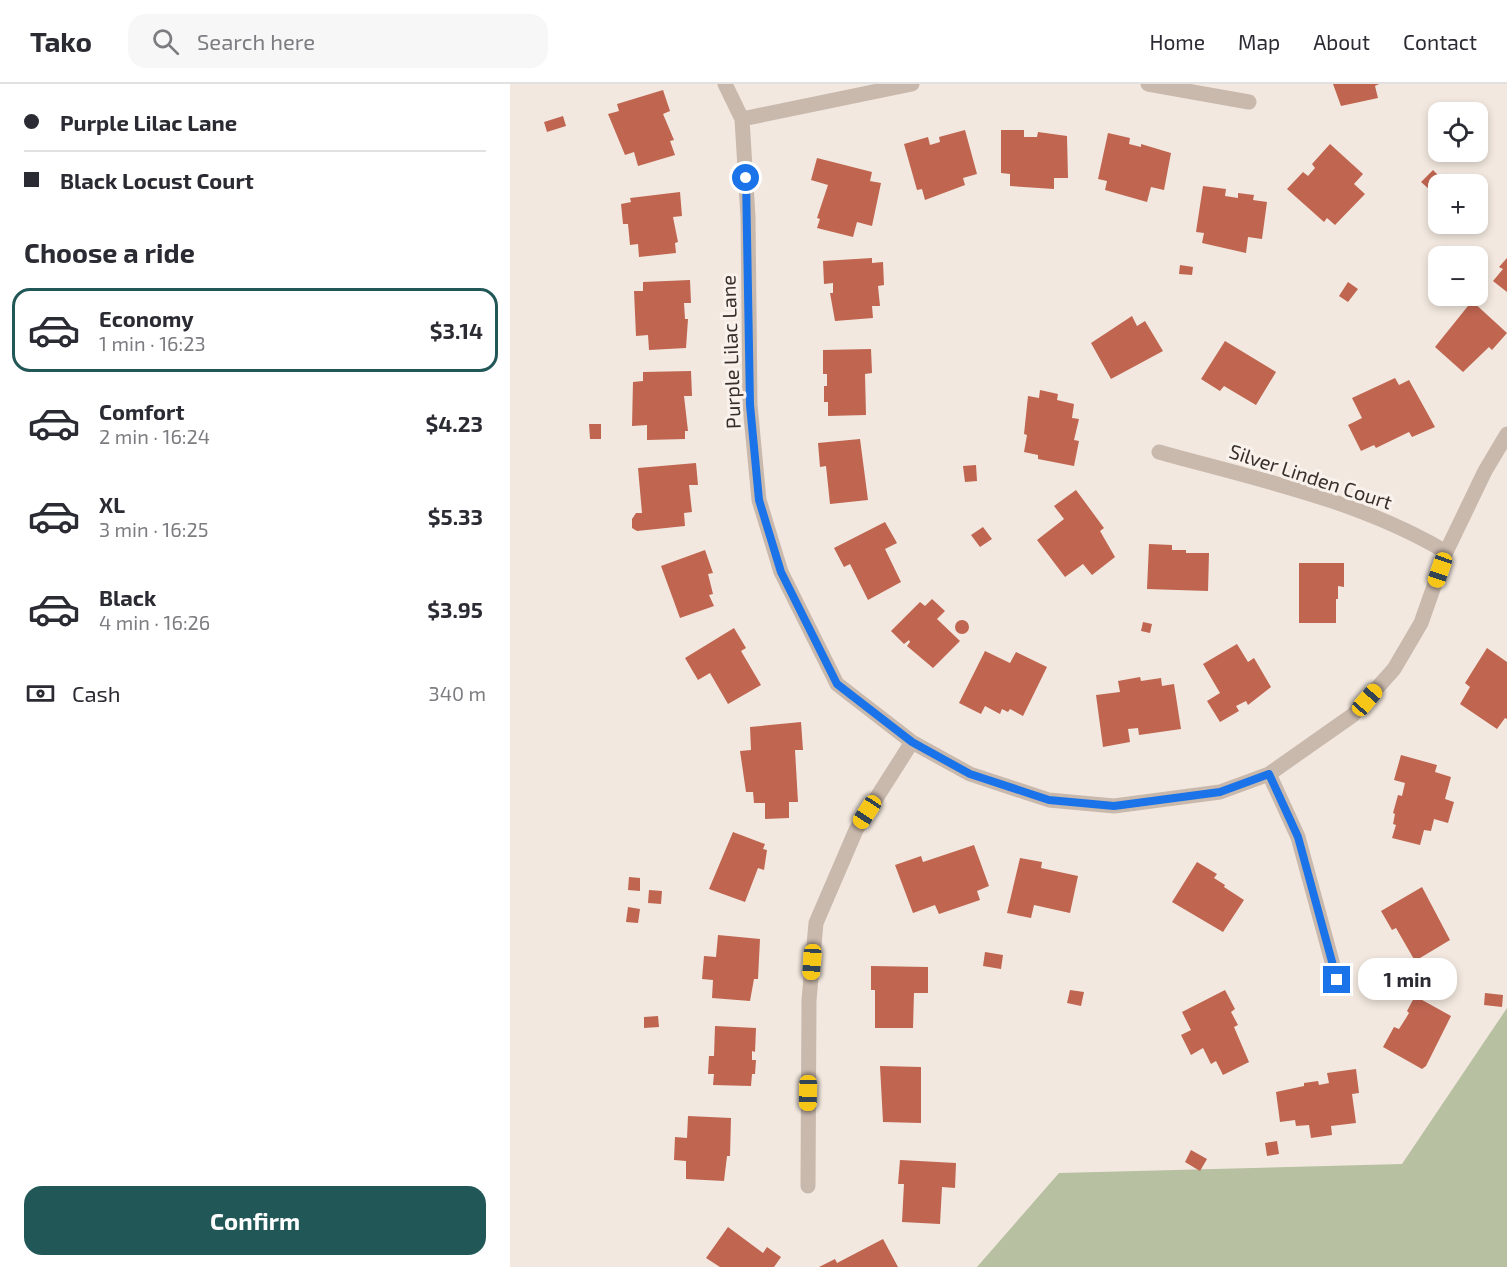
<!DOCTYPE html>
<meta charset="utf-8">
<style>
:root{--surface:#fff;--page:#f7f7f7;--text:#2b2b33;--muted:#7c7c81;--line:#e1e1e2;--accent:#225757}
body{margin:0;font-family:"Exo 2",sans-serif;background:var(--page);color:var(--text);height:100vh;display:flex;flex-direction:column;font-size:22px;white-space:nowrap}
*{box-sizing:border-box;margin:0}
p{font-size:20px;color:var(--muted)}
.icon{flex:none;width:33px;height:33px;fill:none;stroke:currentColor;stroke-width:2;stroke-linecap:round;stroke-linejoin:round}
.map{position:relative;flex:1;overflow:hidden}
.details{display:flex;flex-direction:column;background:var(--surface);width:510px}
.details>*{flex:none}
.top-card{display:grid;align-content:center;height:132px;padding:0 24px;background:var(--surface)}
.tools{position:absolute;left:918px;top:18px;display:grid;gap:12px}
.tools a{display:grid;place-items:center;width:60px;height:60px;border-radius:12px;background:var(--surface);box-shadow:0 3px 9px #0003;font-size:30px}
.end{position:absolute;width:27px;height:27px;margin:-14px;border:8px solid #1a73e8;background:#fff;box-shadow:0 0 0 3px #fff}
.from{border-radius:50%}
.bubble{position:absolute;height:42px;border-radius:18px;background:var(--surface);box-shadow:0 3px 9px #0003;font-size:20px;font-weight:700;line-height:42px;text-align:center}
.car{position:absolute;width:18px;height:36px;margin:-18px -9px;border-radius:8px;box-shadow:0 0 4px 2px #0007;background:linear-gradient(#f5c518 24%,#345 0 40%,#f5c518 0 76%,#345 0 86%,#f5c518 0)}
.top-card b{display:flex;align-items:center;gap:21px;height:57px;font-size:22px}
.top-card b+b{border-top:2px solid var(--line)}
.top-card i{width:15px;height:15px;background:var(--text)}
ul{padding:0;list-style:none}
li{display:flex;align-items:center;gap:18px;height:84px;margin:0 12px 9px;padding:0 12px;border:3px solid transparent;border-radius:18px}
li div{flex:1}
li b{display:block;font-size:22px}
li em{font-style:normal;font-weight:700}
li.current{border-color:var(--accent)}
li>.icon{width:54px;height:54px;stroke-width:1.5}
h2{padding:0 24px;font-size:27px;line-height:72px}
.pay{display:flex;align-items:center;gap:15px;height:66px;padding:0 24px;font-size:22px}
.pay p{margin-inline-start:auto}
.primary-button{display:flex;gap:12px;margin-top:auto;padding:12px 24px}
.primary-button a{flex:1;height:69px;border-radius:18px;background:var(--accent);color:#fff;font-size:24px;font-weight:700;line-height:69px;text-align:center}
header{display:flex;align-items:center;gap:36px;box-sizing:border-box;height:84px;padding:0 30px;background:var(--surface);border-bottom:2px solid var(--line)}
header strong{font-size:28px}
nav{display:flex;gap:33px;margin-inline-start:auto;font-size:21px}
.search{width:420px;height:54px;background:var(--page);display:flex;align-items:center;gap:15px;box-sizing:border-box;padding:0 21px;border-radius:18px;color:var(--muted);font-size:22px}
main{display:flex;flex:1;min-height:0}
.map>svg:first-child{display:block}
</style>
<header>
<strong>Tako</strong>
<div class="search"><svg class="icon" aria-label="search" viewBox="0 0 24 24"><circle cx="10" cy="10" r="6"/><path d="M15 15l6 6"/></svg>Search here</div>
<nav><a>Home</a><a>Map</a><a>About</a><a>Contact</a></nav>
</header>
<main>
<section class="details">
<div class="top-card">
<b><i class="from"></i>Purple Lilac Lane</b>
<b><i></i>Black Locust Court</b>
</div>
<h2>Choose a ride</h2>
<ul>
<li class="current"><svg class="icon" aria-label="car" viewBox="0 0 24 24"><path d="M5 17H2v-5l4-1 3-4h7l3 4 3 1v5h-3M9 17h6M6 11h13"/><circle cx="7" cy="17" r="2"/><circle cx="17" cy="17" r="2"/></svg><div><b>Economy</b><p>1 min · 16:23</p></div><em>$3.14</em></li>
<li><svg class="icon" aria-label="car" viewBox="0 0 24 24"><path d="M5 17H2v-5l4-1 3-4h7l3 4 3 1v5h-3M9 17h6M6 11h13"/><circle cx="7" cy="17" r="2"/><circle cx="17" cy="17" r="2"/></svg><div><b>Comfort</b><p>2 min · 16:24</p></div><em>$4.23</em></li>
<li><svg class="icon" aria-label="car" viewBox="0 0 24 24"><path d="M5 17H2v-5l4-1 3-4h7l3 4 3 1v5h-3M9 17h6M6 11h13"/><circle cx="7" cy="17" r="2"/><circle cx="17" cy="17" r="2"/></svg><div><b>XL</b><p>3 min · 16:25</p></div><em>$5.33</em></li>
<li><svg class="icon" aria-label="car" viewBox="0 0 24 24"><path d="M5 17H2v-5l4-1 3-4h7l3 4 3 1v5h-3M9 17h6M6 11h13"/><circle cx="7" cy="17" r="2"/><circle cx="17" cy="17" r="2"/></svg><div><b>Black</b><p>4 min · 16:26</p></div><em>$3.95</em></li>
</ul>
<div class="pay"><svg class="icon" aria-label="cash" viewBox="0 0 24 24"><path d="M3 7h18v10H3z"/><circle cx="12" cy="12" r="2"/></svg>Cash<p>340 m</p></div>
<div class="primary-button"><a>Confirm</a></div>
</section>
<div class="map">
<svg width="997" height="1183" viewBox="0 0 997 1183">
<rect width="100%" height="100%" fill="#f2e8df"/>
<path fill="#b7c0a0" d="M997 924V1183H467L549 1089 892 1080Z"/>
<path fill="#bf6550" d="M823 0H869L865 2 868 14 831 22Z
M153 6 160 27 153 30 164 56 160 57 165 71 128 82 124 68 115 71 98 30 109 27 107 20Z
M53 32 56 42 37 48 34 38Z
M455 46 467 90 453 94 455 101 415 116 412 105 407 106 394 60 418 53 420 61 430 58 429 53Z
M491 46H514V53H527L528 48 557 52 558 94H544V105L500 102V90L491 89Z
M598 49 620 54 619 60 631 63V60L661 69 654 106 641 103 637 118 595 106 597 97 588 95Z
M820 60 853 90 844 100 855 110 825 141 817 134 814 138 777 105 793 88 798 92 805 84 802 80Z
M307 74 362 88 360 97 371 99 362 142 347 138 343 153 307 144 310 135 307 134 318 101 301 96Z
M923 86 930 93 919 105 911 98Z
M947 94 955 100H941Z
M693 102 716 105 715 112 728 114V109L744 111 743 116 757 118 752 155 738 153 736 169 692 159 694 149 686 148Z
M170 108 172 132 163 133 168 158 165 159 166 169 129 173 128 160 120 161 118 140H113L111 120 121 118 120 114Z
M362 174V179L373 178 374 201 368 202 370 222H362L363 234 325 237 320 209H323V199L314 200 313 177Z
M997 174V208L983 197 993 185 989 183Z
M670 181 683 183 682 191 669 190Z
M180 196 181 219H174L175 235H178L176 264 139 266 138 251 126 252 124 207H133V198Z
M838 198 848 205 838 218 829 212Z
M962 217 997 249 982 266 979 263 953 288 925 263Z
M622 232 627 242 635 237 653 267 601 295 581 259Z
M715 257 766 288 746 321 714 302 710 307 691 295Z
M361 265 362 289 355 290 356 331 318 332V318H314V302H317V290H313V266Z
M181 287 182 312H174L178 347H175V355L137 356V341L122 342 123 298 133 297V288Z
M885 294 889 301 899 296 925 343 902 353 899 348 866 364 864 361 851 367 838 341 852 334 842 314Z
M530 306 548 310 547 316 564 320 562 334 569 335 564 356 569 357 564 382 528 375V371L514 368 517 351 514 350 518 312 529 314Z
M79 340H91V355H80Z
M350 355 358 416 320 420 316 382 310 383 308 359Z
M186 379 188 401H179L182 428 174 429 175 442 127 447 122 444V435L126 429H132L128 384Z
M466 381 467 397 455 398 453 382Z
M566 406 594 444 590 447 605 473 582 491 573 480 555 493 527 456 554 435 544 422Z
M375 438 387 459 375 465 391 498 358 516 340 480 334 483 324 464Z
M473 443 482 455 470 463 461 451Z
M639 460 662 461V466H676V469H699L698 507 637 505Z
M195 466 203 489 198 490 203 510 199 511 204 522 170 534 151 482Z
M789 479H834V503L828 502V515H826V539H789Z
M422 515 435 527 427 535 450 557 423 584 397 562 400 558 399 556 394 560 381 547 410 518 415 522Z
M445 543a7 7 0 1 1 14 0a7 7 0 1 1-14 0Z
M633 538 642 540 640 549 631 547Z
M224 544 236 564 231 567 251 601 218 620 200 589 188 596 175 574Z
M727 560 738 578 744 574 761 603 738 621 736 617 726 622 729 627 710 638 697 617 710 609 693 580Z
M977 564 997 578V635L995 634 987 645 950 620 960 603 955 599Z
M475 567 500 579 506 568 537 583 513 632 500 625 498 628 492 625 490 630 475 622 471 630 449 619Z
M630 593 631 597 651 594 652 602 664 600 671 645 629 651 628 644 618 645 620 658 593 663 586 611 610 608 608 597Z
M291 638 293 666H285L288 718H279V734L255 735V719H244L243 708H236L230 667 241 666 240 643Z
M891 671 927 681 925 688 941 693 935 715 944 718 938 739 924 735 921 747 914 746 910 761 882 754 886 741 883 740 885 730 883 729 888 711 892 712 895 699 884 696Z
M223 748 255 760 253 765 257 766 254 786 248 784 235 818 199 805Z
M464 761 479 802 467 807 470 816 429 830 425 821 403 829 385 781 411 772 413 778Z
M510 774 532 778 531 784 568 792 560 829 524 821 521 834 497 829Z
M687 778 707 790 704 794 715 801 714 803 734 816 713 848 662 818Z
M119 793 130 794V807L118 806Z
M912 803 940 856 905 877 886 844 882 846 871 827Z
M139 806 152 807 151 820 138 819Z
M118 823 130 825 128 839 116 838Z
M208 851 250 855 248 895H244L240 917 202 914 203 896 192 895 194 872 206 873Z
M475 868 493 871 491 885 473 882Z
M361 882 418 883V909H404L403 944H365V906H361Z
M560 906 574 908 571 922 557 919Z
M715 906 725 925 721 928 728 941 724 943 739 978 713 991 706 977 701 980 693 964 681 971 671 951 681 946 672 928Z
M975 909 993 911 992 923 974 921Z
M905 912 941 932 916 982 912 985 873 963 884 943 889 945 896 934 899 929 897 927Z
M148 932 149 943 134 944V933Z
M205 942 246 944 245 968 242 967V976H246L245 990H242L241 1002 203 1001 204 990H198L199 972H204Z
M370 982 411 983V1039L373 1038Z
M846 985 849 1009 842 1010 846 1039 821 1042 822 1051 801 1054 799 1041 786 1042 785 1036 770 1038 766 1008 794 1002V999L808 997 809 1001 819 999 817 989Z
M178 1032 221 1034 220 1072H217L214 1097 176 1095V1077L164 1076 165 1053 177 1054Z
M767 1057 769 1070 757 1072 755 1059Z
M681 1066 697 1075 690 1087 675 1078Z
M390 1076 446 1079 445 1104 432 1103 430 1140 392 1138 394 1100H388Z
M218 1143 253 1169 257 1163 271 1173 264 1183H210L196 1174Z
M373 1155 388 1183H309L325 1175 327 1179Z"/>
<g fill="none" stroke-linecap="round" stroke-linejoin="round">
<path stroke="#c9b8ac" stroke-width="15" d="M215 0 232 35 238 133 240 321 249 416 271 488 327 600 402 658 460 690 539 716 604 722 710 708 759 690 843 631 884 585 911 539 936 468 975 387 997 350
M638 0 739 18
M232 35 402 0
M649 368C746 395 849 416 936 468
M759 690 788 753 827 896
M298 1102 299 916 306 839 346 746 402 658"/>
</g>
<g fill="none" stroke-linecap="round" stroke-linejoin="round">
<path stroke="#1a73e8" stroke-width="8" d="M236 94 240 321 249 416 271 488 327 600 402 658 460 690 539 716 604 722 710 708 759 690 788 753 827 896"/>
</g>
<g text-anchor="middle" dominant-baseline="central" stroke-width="6" stroke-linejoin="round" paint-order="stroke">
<g font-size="20" fill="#382e2a" stroke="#f9f2ec">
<text transform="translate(220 268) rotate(-92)">Purple Lilac Lane</text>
<text transform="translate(801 392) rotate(18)">Silver Linden Court</text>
</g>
</g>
</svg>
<div class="tools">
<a><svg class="icon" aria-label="locate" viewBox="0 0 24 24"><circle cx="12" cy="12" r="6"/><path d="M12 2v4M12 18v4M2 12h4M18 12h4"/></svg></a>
<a>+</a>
<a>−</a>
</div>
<i class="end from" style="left:236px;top:94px"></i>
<i class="end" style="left:827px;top:896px"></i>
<div class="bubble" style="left:848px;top:874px;width:99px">1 min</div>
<i class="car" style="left:930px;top:486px;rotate:199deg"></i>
<i class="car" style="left:857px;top:616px;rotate:41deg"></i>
<i class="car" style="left:357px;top:728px;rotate:213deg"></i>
<i class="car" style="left:302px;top:878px;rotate:184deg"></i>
<i class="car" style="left:298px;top:1009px;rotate:181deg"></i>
</div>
</main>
